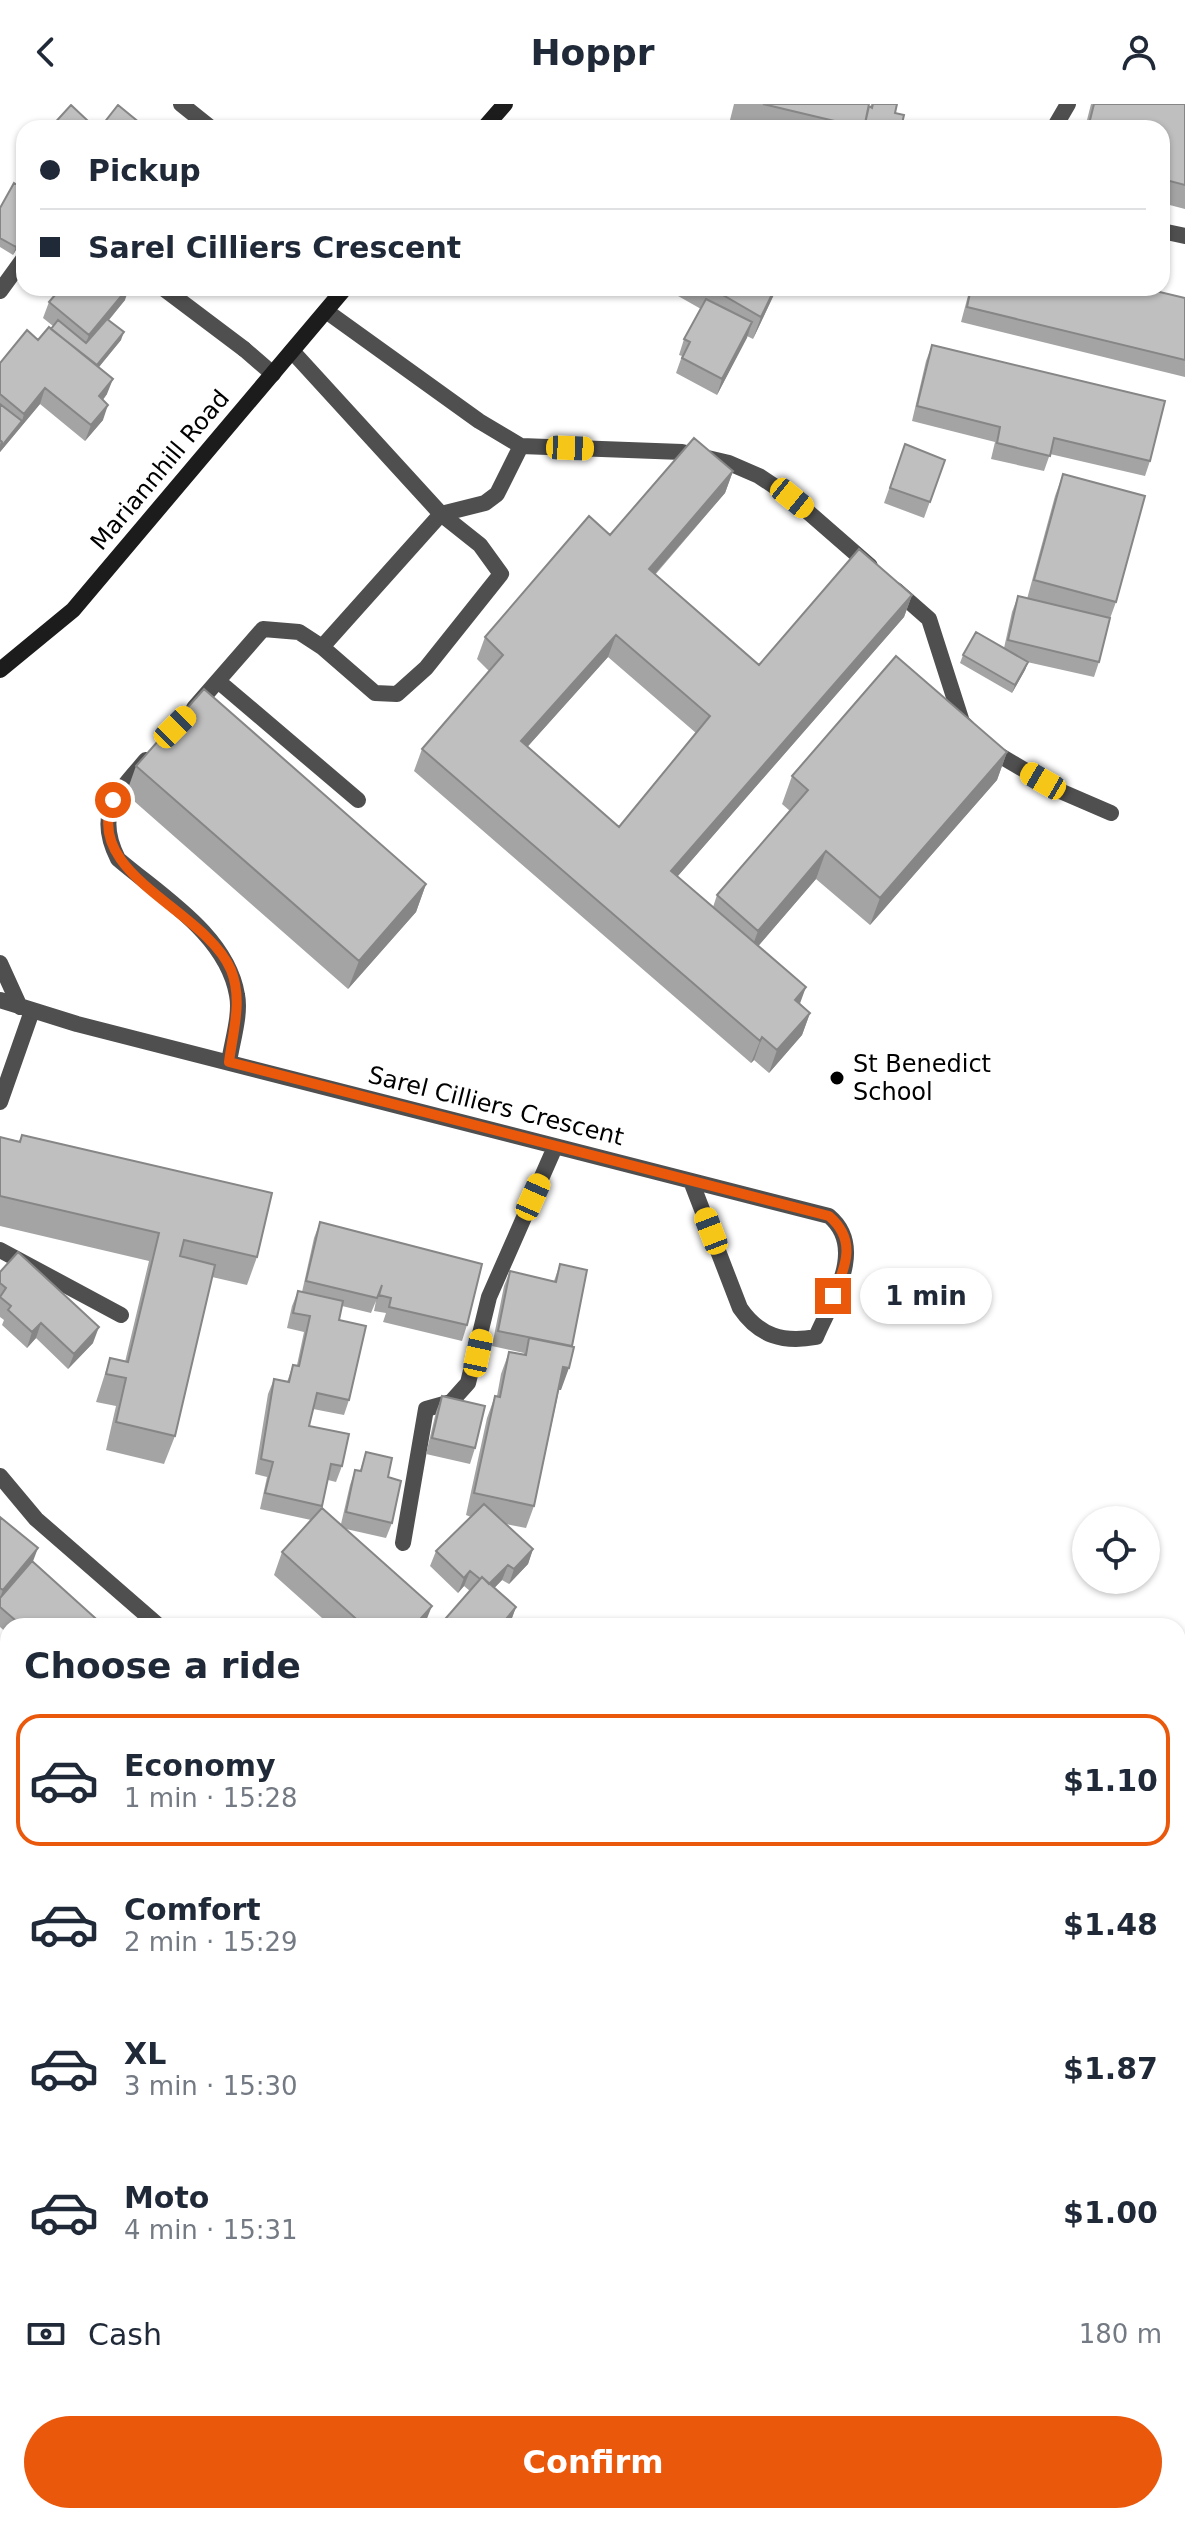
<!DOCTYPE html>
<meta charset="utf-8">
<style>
:root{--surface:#fff;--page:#f2f2f3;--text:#1f2937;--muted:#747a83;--line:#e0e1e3;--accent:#ea580c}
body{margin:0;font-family:"DejaVu Sans",sans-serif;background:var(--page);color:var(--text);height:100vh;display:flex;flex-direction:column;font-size:30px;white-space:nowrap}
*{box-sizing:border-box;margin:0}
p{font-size:26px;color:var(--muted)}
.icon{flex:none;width:44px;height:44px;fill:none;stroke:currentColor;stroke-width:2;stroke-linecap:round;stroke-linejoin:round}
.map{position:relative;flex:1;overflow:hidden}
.sheet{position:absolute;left:0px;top:1514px;width:1186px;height:906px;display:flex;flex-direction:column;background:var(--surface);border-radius:24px 24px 0 0;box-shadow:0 2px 6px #0004}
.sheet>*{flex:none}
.top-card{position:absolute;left:16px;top:16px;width:1154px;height:176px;border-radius:24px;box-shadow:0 2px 6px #0004;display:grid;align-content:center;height:176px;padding:0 24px;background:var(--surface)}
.buttons{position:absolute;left:1072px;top:1402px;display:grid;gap:16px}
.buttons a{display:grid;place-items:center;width:88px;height:88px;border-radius:50%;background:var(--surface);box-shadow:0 2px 6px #0004;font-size:40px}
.end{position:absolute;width:36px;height:36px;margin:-18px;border:10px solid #ea580c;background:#fff;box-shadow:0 0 0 4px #fff}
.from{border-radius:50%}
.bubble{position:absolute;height:56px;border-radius:28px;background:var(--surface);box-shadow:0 2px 6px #0004;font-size:26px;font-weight:800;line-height:56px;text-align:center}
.car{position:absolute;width:24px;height:48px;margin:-24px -12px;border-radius:10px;box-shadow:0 0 6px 2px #0007;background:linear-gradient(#f5c518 24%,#345 0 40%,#f5c518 0 76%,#345 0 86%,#f5c518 0)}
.top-card b{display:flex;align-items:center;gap:28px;height:76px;font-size:30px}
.top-card b+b{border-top:2px solid var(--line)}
.top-card i{width:20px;height:20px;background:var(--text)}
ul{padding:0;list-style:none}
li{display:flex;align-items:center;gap:24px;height:132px;margin:0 16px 12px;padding:0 8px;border:4px solid transparent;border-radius:24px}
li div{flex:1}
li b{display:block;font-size:30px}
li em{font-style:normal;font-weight:800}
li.current{border-color:var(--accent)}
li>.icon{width:72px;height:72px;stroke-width:1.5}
h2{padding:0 24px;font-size:36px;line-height:96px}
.pay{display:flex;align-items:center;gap:20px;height:88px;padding:0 24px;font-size:30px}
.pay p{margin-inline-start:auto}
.action{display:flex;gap:16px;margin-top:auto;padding:16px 24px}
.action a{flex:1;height:92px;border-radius:48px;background:var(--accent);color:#fff;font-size:32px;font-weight:800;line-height:92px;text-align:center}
header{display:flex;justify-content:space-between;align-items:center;height:104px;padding:0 24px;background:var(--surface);font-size:36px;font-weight:800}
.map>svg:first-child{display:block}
</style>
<header><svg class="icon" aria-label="back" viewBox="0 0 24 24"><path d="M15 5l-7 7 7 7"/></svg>Hoppr<svg class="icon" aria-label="person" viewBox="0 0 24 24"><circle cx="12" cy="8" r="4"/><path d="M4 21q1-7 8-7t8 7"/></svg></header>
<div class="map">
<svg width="1185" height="2419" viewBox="0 0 1185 2419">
<rect width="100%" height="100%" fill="#fff"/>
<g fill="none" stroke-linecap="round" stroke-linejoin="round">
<path stroke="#9d9d9d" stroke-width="74" d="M0 1625 8 1631
M1178 2240 1185 2242"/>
<path stroke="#4f4f4f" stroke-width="16" d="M1054 24 1068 0
M1162 127 1185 132
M163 184 244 245
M0 187 24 154
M326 207 479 317 521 342 682 348 729 359 759 372 792 394 870 462
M896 486 929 515 962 618 968 624
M322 543 441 410 485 399 497 390 521 342
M218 577 358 696
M194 604 263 525 299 528 322 543 375 589 397 590 426 564 501 470 480 441 441 410 292 247
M987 644 1060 687 1111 709
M146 656C116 691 95 709 118 755 161 792 227 831 237 891 241 910 232 938 229 958
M0 998 32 907
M0 1146 121 1211
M1033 2412 1035 2419
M1178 2419 1185 2411"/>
<path stroke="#4f4f4f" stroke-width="16" d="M181 0 211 24
M244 245 273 270
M0 859 20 903
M0 896 77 920 829 1112C867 1144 832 1196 816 1233 783 1239 759 1232 740 1204L691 1077
M0 1372 36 1415 159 1522
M403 1439 426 1305 451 1298 468 1279 489 1193 555 1043
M0 2164 8 2171
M0 2342 8 2333
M280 2412 288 2419"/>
<path stroke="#1c1c1c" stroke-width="16" d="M484 24 505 0
M0 566 73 506 345 184"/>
</g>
<path fill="#a4a4a4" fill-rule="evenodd" d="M734 0H869V2L870 3 871 0H897L895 9 901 24H763L730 16Z
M1091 0H1185V105L1162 99V24H1085Z
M24 85V132L13 151 0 143V104Z
M664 184H777L753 235 747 232 717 291 676 269 682 252 679 251 684 235 701 205Z
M970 184H1143L1185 194V273L961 218Z
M125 196 109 216 121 236 99 263 107 290 103 296V316L85 337 40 300 0 348V259L38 236 53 222 43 214 49 198Z
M932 241 1150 357 1145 372 1050 350 1044 367 991 355 995 338 912 317 926 257Z
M905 340 945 356 924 414 884 399Z
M733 367 725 389 655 471 759 561 912 491 904 513 677 773 713 803 717 791 790 707 782 700 792 672 1007 648 997 676 870 821 816 775 758 842 800 899 810 909 802 931 769 969 754 956 751 959 414 667 422 645 489 567 477 555 485 533 610 431ZM608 553 696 629 619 723 527 643Z
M1063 370 1116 498 1108 520 1099 558 1094 573 1027 558H1028L1025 566 1012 589 960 559 963 551 1004 544 1012 508 1018 492 1027 495 1055 392Z
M136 662 426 780 416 808 348 885 126 690Z
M22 1031 257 1153 247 1181 212 1173 175 1332 164 1360 106 1346 116 1302 96 1298 110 1254 125 1258 149 1157 0 1122V1033L19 1037Z
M320 1118 467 1221 462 1237 383 1218 386 1209 374 1207 376 1197 371 1209 342 1202 339 1216 349 1296 344 1311 313 1305 309 1322 342 1362 336 1378 328 1376 321 1405 341 1420 350 1381 355 1366 360 1367 366 1348 388 1373 392 1419 386 1434 346 1425 424 1522H331L274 1471 282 1448 311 1416 260 1405 267 1373 255 1370 268 1290 274 1275 287 1278 293 1261H297L304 1228 287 1224 292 1202 298 1187 302 1188 314 1134Z
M560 1160 561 1286H559L534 1402 526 1424 506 1420 533 1445 528 1460 509 1480 502 1476 494 1484 516 1503 509 1522H439L470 1487 464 1482 458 1489 430 1462 436 1447 471 1413 466 1411 487 1314 495 1292H497L501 1270 509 1248 523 1251 524 1249 492 1242 504 1182 510 1167 554 1177Z
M0 1168 93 1239 68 1265 36 1234 27 1244 2 1221 4 1216 0 1213Z
M442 1292 475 1344 470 1360 426 1350 436 1308Z
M0 1413 33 1458 104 1522H8V1530L0 1523Z
M439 2412H584L581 2419H436Z
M662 2412H680L673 2419H670Z"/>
<path fill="#868686" d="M24 129V132L13 151 16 143Z
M128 184H129L125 196 83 247 89 231Z
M775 184H777L753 235 761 213Z
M752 218 747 234 717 291 722 275Z
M124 228 121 236 89 275 92 268Z
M113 275 107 290 93 308 99 292Z
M45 284 40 300 0 348V344L22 317 24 310Z
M108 301 103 316 85 337 91 321Z
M733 367 725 389 640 487 649 465Z
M912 491 904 513 663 789 671 767Z
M616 531 608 553 513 659 521 637Z
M1028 558 1025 566 1012 589 1015 581Z
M1007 648 997 676 870 821 880 794Z
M826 747 816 775 748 854 758 827Z
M426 780 416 808 348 885 359 857Z
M806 883 798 905 795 896Z
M810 909 802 931 769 969 777 946Z
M762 933 754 956 751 959 760 937Z
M41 1219 36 1234 27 1244 32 1228Z
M99 1223 93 1239 68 1265 74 1250Z
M563 1263 569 1264 561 1286H555Z
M38 1444 32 1460 0 1494 3 1486Z
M533 1445 528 1460 509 1480 514 1465Z
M508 1461 502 1476 482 1497 488 1481Z
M470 1467 464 1482 458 1489 464 1474Z
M432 1502 424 1522H414Z
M516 1503 509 1522H501Z
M8 1994V2004L0 2012V2003Z
M675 2412H680L672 2419 675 2413Z"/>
<path fill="#bfbfbf" stroke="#868686" stroke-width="2" fill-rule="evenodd" d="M763 0H869L864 24Z
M873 0H897L895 9 904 11 901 24H864L869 2 872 4Z
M1094 0H1185V81L1162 75V24H1088Z
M71 1 87 16 80 24H50Z
M118 1 146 24H100Z
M14 79 24 85V129L16 143 0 134V104Z
M61 184H128L89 231 49 198Z
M711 184H775L761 213Z
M971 184H1143L1185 194V256L967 203Z
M706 195 752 218 722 275 682 254 690 238 684 235Z
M107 215 124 228 97 261 51 225 58 216 86 239Z
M49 223 113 275 99 292 108 301 91 321 45 284 24 310 0 290V259L27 226 38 236Z
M932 241 1165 297 1150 357 1054 334 1050 352 997 339 1000 323 917 302Z
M0 300 22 317 0 344 2 338 0 336Z
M694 334 733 367 649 465 759 561 859 445 912 491 671 767 806 883 795 896 810 909 777 946 762 933 760 937 422 645 503 551 485 533 589 412 610 431ZM616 531 710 612 619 723 521 637Z
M905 340 945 356 930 398 890 384Z
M1063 370 1145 392 1116 498 1034 476Z
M1018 492 1110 514 1099 558 1008 536Z
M976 528 1028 558 1015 581 963 551Z
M896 552 1007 648 880 794 826 747 758 827 717 791 808 686 792 672Z
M204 585 426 780 359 857 136 662Z
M22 1031 272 1089 257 1153 184 1136 180 1152 215 1161 175 1332 116 1318 126 1274 106 1270 110 1254 128 1258 159 1129 0 1092V1033L20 1038Z
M320 1118 482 1160 467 1221 389 1203 391 1194 379 1191 382 1181 377 1194 306 1177Z
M18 1148 99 1223 74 1250 41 1219 32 1228 8 1206 11 1202 0 1193 6 1184 0 1179V1168Z
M560 1160 587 1166 572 1242 498 1227 510 1167 556 1178Z
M298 1187 343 1197 339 1216 366 1222 349 1296 317 1289 309 1322 349 1330 342 1362 331 1360 322 1402 265 1389 273 1358 261 1355 274 1275 289 1278 293 1261 299 1262 310 1212 293 1209Z
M529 1234 574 1243 569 1264 563 1263 534 1402 474 1389 495 1292 500 1293 509 1248 526 1251Z
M442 1292 485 1302 475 1344 432 1334Z
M366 1348 392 1354 388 1373 401 1377 392 1419 346 1408 355 1366 361 1367Z
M484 1400 533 1445 514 1465 508 1461 489 1480 482 1473 480 1475 470 1467 464 1474 436 1447Z
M322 1404 432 1502 414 1522H364L282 1448Z
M0 1413 38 1444 3 1486 0 1484Z
M32 1457 104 1522H22L0 1503V1494Z
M482 1473 516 1503 501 1521 502 1522H439Z
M3 1881 8 1907V1949L6 1950 8 1955V1994L0 2003V1882Z
M27 2412H116L124 2419H21Z
M457 2412H583L577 2419H464Z
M829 2412H896L890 2419H823Z"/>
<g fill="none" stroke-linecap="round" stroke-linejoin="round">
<path stroke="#ea580c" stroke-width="10" d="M113 696C82 771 205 805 231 866 243 896 233 927 229 958L829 1112C857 1136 846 1161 833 1192"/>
</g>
<circle fill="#000" stroke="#fff" stroke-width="3" cx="837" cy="974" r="8"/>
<g text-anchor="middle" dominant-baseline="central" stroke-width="6" stroke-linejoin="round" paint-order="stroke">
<g font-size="24" fill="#000" stroke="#fff">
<text transform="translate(160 366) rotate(-50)">Mariannhill Road</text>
<text transform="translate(496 1002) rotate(14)">Sarel Cilliers Crescent</text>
</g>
<g font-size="24" fill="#000" stroke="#fff" text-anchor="start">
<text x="853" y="960">St Benedict<tspan x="853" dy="28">School</tspan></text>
</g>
</g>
</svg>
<div class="buttons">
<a><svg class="icon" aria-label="locate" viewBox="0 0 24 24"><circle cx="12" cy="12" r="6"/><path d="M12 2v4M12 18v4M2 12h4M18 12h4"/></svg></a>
</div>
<i class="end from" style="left:113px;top:696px"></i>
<i class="end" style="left:833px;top:1192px"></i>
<div class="bubble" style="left:860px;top:1164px;width:132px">1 min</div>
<i class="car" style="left:570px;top:344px;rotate:92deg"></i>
<i class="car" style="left:792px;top:394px;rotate:129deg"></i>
<i class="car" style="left:175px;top:623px;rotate:45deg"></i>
<i class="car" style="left:1043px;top:677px;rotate:300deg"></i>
<i class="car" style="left:533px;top:1093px;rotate:24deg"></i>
<i class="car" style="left:711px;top:1127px;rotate:339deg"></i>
<i class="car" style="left:478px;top:1249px;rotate:12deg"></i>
<div class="top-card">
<b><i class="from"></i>Pickup</b>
<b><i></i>Sarel Cilliers Crescent</b>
</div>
<section class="sheet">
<h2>Choose a ride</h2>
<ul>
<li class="current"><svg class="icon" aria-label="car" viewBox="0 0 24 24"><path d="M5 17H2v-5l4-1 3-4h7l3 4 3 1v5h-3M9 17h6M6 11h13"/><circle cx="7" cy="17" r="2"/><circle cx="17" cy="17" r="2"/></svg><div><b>Economy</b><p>1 min · 15:28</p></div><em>$1.10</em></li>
<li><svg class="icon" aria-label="car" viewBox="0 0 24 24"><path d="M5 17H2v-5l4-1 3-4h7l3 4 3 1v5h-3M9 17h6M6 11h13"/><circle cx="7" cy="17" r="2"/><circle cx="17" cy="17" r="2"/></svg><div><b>Comfort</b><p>2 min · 15:29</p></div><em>$1.48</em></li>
<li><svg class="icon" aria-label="car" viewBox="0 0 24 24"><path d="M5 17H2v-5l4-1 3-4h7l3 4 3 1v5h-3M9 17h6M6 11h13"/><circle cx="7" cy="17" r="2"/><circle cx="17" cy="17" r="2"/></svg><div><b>XL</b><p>3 min · 15:30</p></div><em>$1.87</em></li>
<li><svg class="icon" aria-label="car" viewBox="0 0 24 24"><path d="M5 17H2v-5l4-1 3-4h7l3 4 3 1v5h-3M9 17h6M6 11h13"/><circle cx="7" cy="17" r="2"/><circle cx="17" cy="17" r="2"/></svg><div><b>Moto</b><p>4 min · 15:31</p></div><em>$1.00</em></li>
</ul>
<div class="pay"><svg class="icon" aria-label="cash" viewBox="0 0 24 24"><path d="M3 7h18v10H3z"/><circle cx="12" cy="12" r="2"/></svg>Cash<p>180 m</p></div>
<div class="action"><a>Confirm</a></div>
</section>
</div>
